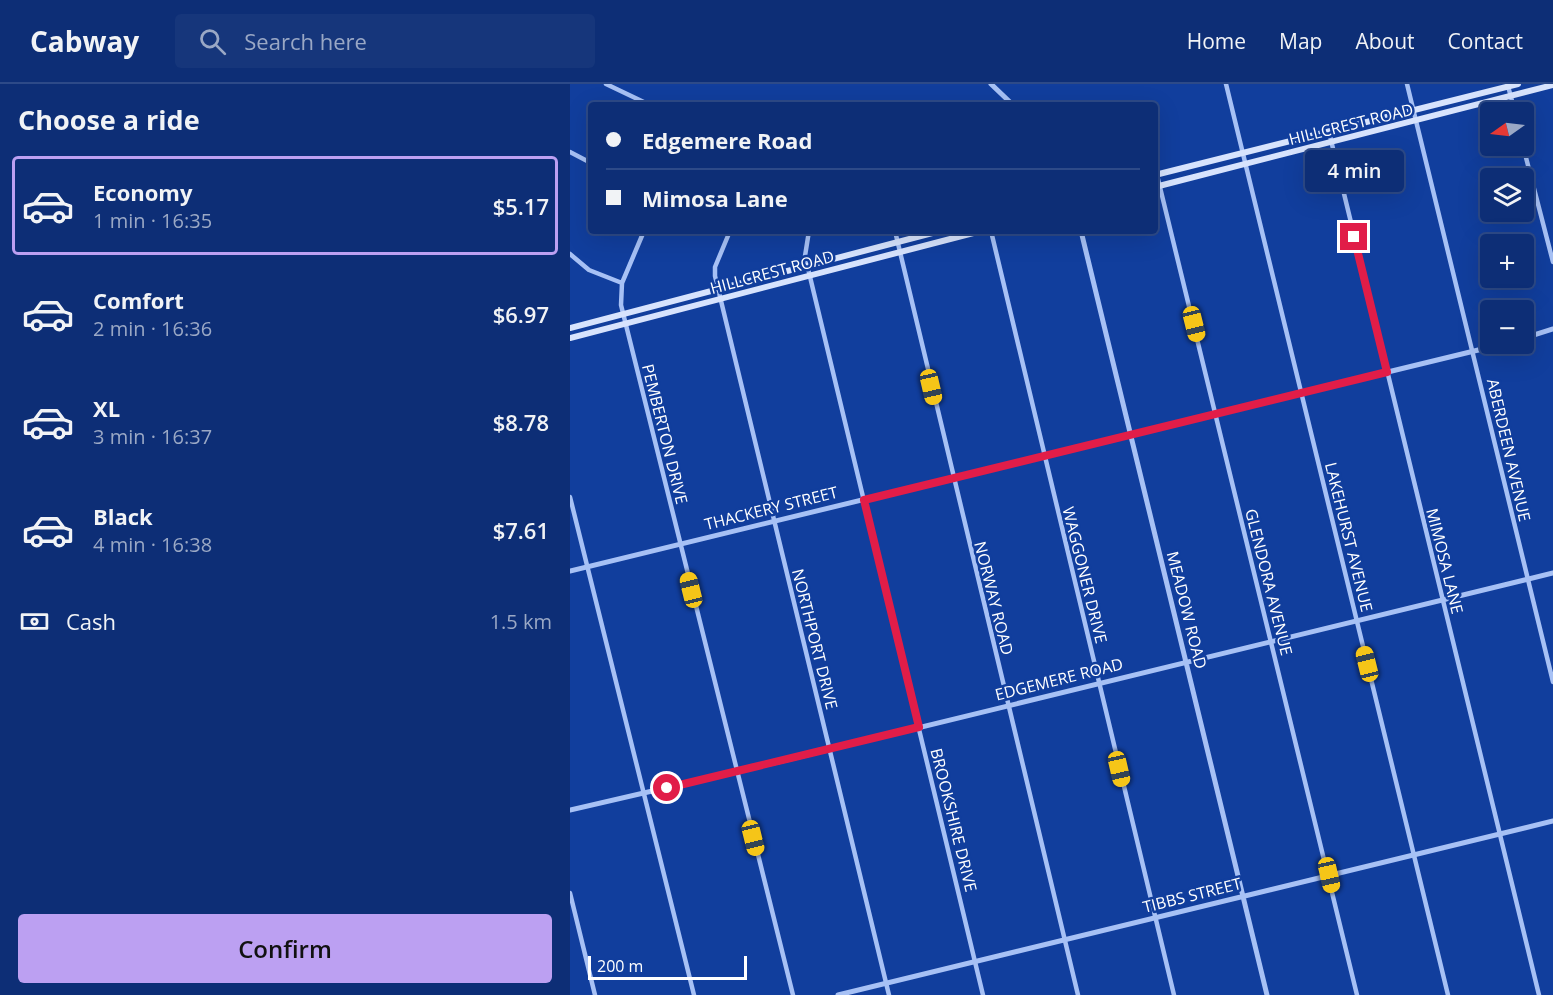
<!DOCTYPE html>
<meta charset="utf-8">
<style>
:root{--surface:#0d2e76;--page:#16367b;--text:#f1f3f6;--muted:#9aa8c5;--line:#2d4a88;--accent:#bca0f2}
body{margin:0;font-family:"Open Sans",sans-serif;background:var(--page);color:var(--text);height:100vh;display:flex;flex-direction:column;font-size:22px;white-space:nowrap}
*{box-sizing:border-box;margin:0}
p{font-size:20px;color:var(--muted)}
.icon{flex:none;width:33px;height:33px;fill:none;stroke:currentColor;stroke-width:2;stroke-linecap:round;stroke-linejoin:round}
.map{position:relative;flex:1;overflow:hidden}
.sheet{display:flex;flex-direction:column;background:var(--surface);width:570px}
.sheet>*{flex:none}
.hud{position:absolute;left:18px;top:18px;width:570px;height:132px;border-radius:6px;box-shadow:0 6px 24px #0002,0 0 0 2px var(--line);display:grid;align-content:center;height:132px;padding:0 18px;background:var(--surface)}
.needle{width:39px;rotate:256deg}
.fabs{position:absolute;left:910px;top:18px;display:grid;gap:12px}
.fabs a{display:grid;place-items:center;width:54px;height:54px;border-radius:6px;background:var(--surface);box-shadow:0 6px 24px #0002,0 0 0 2px var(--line);font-size:30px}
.scale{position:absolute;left:18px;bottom:15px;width:159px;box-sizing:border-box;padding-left:6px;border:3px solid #fff;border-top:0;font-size:16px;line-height:21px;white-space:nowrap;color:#fff;-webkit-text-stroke:4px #113e9d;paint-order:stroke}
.end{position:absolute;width:27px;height:27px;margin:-14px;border:8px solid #e11d48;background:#fff;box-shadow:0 0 0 3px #fff}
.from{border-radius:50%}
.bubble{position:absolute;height:42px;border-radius:6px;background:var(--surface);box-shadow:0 6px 24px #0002,0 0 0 2px var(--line);font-size:20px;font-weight:600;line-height:42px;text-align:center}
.car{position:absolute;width:18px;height:36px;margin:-18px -9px;border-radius:8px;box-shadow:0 0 4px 2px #0007;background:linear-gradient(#f5c518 24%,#345 0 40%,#f5c518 0 76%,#345 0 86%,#f5c518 0)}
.hud b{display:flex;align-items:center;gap:21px;height:57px;font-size:22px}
.hud b+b{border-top:2px solid var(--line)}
.hud i{width:15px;height:15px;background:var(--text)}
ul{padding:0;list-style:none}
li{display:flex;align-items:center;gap:18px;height:99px;margin:0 12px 9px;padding:0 6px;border:3px solid transparent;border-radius:6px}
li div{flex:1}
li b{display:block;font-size:22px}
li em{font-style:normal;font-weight:600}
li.on{border-color:var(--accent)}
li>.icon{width:54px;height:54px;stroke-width:1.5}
h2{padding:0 18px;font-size:27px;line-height:72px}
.pay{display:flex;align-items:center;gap:15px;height:66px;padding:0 18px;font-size:22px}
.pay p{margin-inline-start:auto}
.button{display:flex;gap:12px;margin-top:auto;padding:12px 18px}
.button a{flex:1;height:69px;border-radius:6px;background:var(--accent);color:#111;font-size:24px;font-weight:600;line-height:69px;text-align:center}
header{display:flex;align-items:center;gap:36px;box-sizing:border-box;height:84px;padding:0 30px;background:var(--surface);border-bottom:2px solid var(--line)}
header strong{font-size:28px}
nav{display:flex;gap:33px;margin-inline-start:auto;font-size:21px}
.search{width:420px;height:54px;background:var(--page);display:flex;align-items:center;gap:15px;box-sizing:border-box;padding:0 21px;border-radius:6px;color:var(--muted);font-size:22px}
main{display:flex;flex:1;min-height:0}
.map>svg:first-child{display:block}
</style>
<header>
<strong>Cabway</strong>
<div class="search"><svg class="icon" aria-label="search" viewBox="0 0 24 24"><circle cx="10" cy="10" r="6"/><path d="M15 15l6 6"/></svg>Search here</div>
<nav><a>Home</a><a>Map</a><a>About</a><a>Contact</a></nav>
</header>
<main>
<section class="sheet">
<h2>Choose a ride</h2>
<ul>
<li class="on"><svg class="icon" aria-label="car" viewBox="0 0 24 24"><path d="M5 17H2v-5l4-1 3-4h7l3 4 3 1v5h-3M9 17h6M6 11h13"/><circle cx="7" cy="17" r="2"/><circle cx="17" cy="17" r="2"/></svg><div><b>Economy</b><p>1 min · 16:35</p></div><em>$5.17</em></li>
<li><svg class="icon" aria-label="car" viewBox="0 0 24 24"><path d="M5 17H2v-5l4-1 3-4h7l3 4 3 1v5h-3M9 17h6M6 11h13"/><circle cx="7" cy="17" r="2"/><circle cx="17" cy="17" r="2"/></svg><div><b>Comfort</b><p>2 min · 16:36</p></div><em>$6.97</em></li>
<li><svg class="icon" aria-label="car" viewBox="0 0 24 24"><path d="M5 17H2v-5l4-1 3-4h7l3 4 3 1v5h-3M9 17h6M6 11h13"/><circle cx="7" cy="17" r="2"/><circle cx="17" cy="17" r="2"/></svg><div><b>XL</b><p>3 min · 16:37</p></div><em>$8.78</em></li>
<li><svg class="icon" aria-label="car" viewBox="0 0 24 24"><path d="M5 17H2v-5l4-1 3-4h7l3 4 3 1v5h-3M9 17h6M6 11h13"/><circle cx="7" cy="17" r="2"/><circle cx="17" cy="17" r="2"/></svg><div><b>Black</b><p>4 min · 16:38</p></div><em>$7.61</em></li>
</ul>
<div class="pay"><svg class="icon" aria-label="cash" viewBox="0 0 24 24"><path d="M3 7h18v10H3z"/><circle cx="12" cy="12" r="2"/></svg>Cash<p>1.5 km</p></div>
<div class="button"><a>Confirm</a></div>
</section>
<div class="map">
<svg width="983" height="911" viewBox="0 0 983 911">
<rect width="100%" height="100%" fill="#113e9d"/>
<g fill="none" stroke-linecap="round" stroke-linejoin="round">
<path stroke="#a7c1f5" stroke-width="4.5" d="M36 0 80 21
M656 0 878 911
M837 0 983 598
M938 2 945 28
M759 48 969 911
M953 62 983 178
M0 68 21 79
M587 91 787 911
M74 147 52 199 51 221 223 911
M160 147 145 183V192L319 911
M239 147 235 172 413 911
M325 147 508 911
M421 147 604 911
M0 170 19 186 52 199
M0 413 124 911
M0 809 25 911"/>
<path stroke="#a7c1f5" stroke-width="5" d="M421 0 443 21
M511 147 697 911
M954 254 983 245
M0 487 933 260
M0 726 212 677 983 489
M268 911 983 737"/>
<path stroke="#d7e3fd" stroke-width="6" d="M585 91 948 0
M585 103 983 1
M0 244 370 147
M0 254 411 147"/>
</g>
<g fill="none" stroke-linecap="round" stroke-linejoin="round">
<path stroke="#e11d48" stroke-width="8" d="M97 704 349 643 294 416 817 288 784 153"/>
</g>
<g text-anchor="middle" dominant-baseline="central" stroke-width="5" stroke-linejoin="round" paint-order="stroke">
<g font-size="16" fill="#fff" stroke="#113e9d">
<text transform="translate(781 40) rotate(-14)">HILLCREST ROAD</text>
<text transform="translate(202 188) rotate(-15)">HILLCREST ROAD</text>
<text transform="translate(95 350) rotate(76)">PEMBERTON DRIVE</text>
<text transform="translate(939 366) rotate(77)">ABERDEEN AVENUE</text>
<text transform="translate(201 424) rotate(-14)">THACKERY STREET</text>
<text transform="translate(779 453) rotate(76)">LAKEHURST AVENUE</text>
<text transform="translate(875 477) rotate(76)">MIMOSA LANE</text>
<text transform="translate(515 491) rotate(76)">WAGGONER DRIVE</text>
<text transform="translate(699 498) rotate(76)">GLENDORA AVENUE</text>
<text transform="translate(424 514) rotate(76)">NORWAY ROAD</text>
<text transform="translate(617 526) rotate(76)">MEADOW ROAD</text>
<text transform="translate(245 555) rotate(76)">NORTHPORT DRIVE</text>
<text transform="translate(489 595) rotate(-14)">EDGEMERE ROAD</text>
<text transform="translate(384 736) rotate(76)">BROOKSHIRE DRIVE</text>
<text transform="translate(622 811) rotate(-14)">TIBBS STREET</text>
</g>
</g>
</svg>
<div class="fabs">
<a><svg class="needle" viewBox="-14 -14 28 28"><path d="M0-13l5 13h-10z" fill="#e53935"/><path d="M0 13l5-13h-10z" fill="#9aa8c5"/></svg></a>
<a><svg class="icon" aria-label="layers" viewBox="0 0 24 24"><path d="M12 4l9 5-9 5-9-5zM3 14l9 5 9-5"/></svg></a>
<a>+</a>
<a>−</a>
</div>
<div class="scale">200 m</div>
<i class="end from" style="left:97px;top:704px"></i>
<i class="end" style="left:784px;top:153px"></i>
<div class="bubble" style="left:735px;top:66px;width:99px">4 min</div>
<i class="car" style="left:624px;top:240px;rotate:166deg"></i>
<i class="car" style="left:361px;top:303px;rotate:167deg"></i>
<i class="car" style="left:121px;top:506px;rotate:346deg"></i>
<i class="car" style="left:797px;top:580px;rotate:346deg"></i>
<i class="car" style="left:549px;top:685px;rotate:167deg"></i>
<i class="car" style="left:183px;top:754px;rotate:166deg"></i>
<i class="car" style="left:759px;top:791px;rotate:167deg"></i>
<div class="hud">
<b><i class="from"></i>Edgemere Road</b>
<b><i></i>Mimosa Lane</b>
</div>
</div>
</main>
